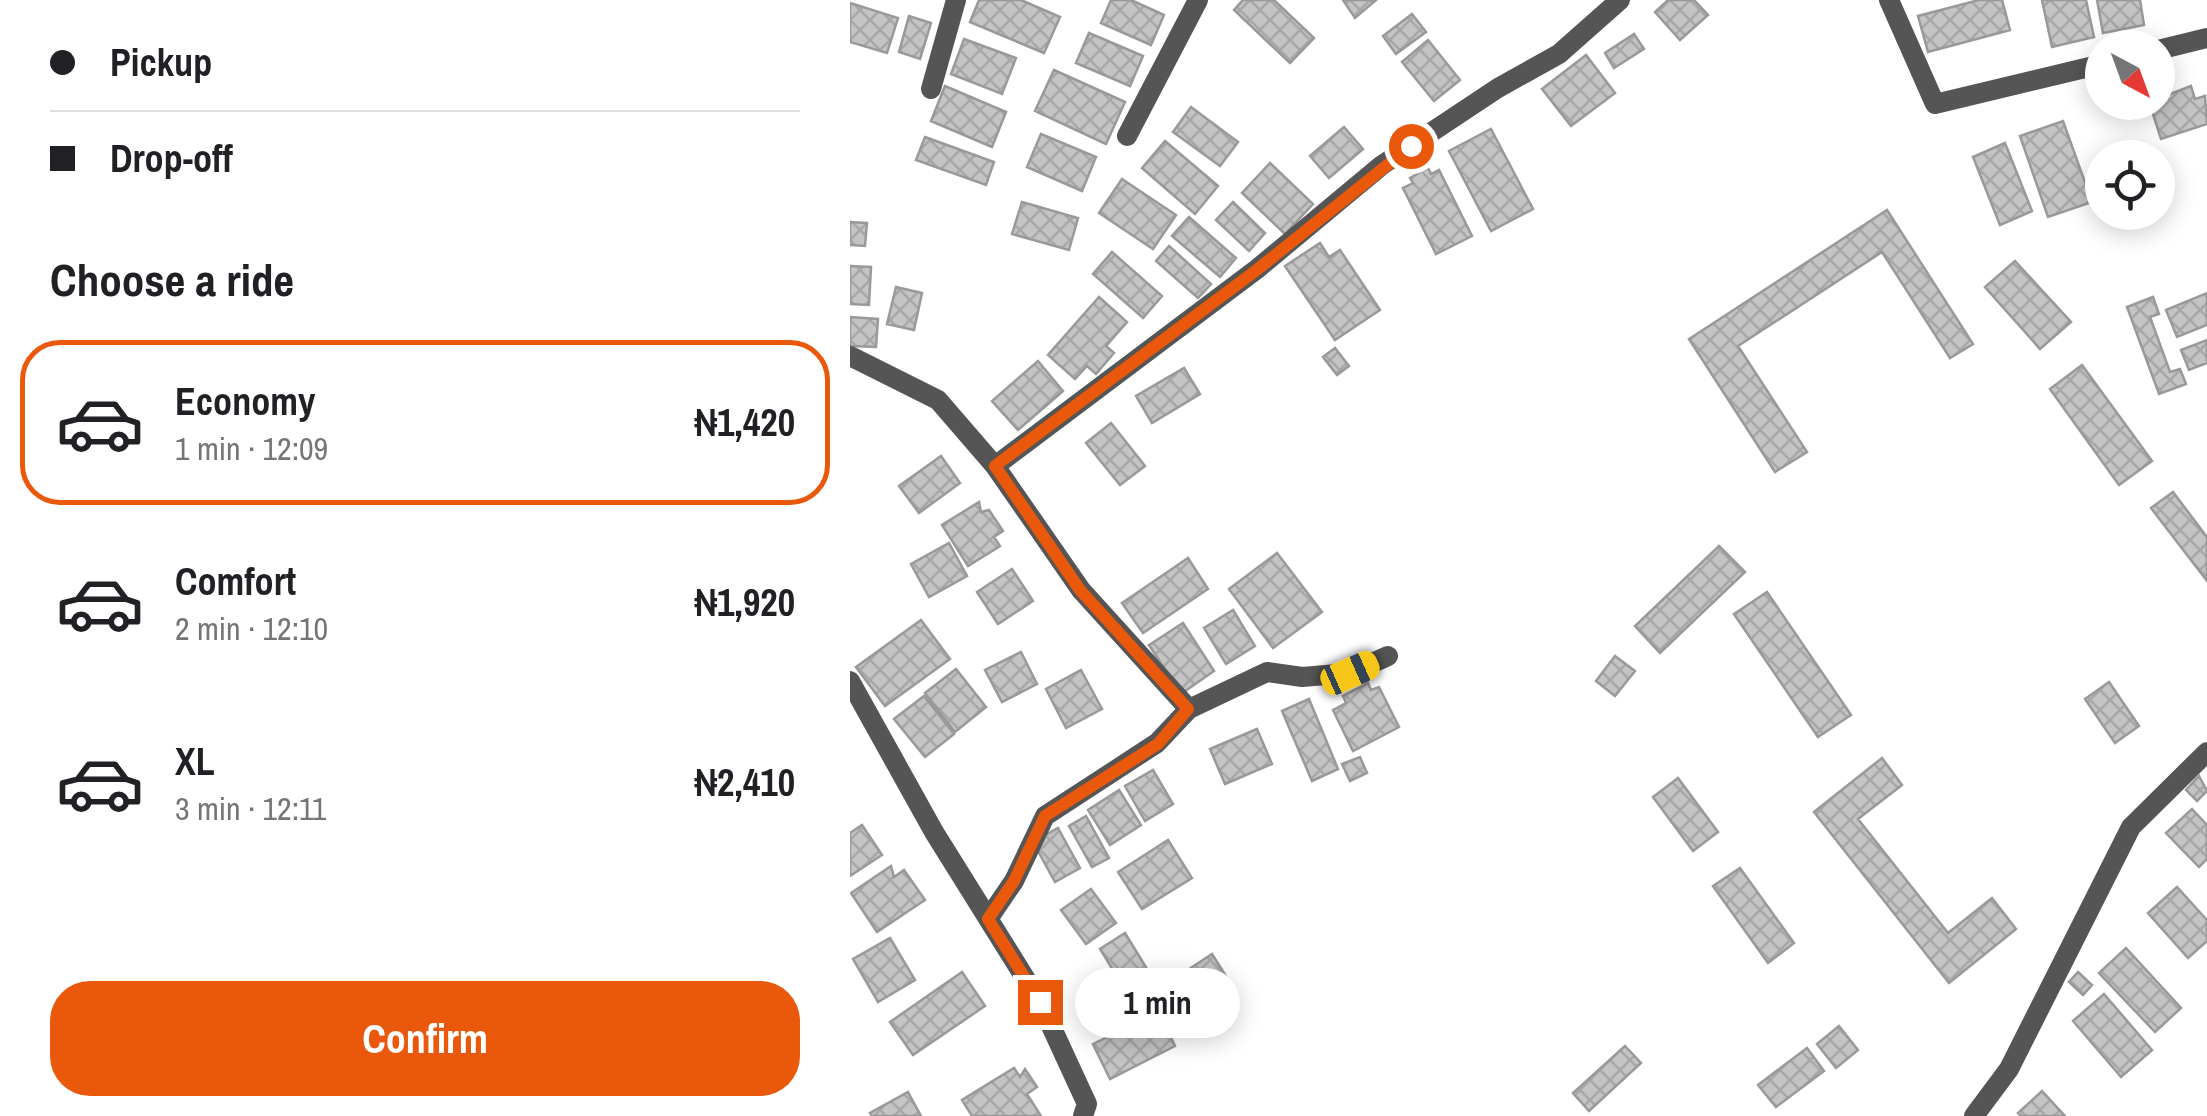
<!DOCTYPE html>
<meta charset="utf-8">
<style>
:root{--surface:#fff;--page:#f2f2f2;--text:#202124;--muted:#757577;--line:#e0e0e0;--accent:#ea580c}
body{margin:0;font-family:"Archivo Narrow",sans-serif;background:var(--page);color:var(--text);height:100vh;display:flex;flex-direction:column;font-size:38px;white-space:nowrap}
*{box-sizing:border-box;margin:0}
p{font-size:32px;color:var(--muted)}
.icon{flex:none;width:55px;height:55px;fill:none;stroke:currentColor;stroke-width:2;stroke-linecap:round;stroke-linejoin:round}
.map{position:relative;flex:1;overflow:hidden}
.details{display:flex;flex-direction:column;background:var(--surface);width:850px}
.details>*{flex:none}
.top-card{display:grid;align-content:center;height:220px;padding:0 50px;background:var(--surface)}
.needle{width:65px;rotate:139deg}
.fabs{position:absolute;left:1235px;top:30px;display:grid;gap:20px}
.fabs a{display:grid;place-items:center;width:90px;height:90px;border-radius:50%;background:var(--surface);box-shadow:0 5px 25px #0003;font-size:50px}
.end{position:absolute;width:45px;height:45px;margin:-22px;border:12px solid #ea580c;background:#fff;box-shadow:0 0 0 5px #fff}
.from{border-radius:50%}
.bubble{position:absolute;height:70px;border-radius:35px;background:var(--surface);box-shadow:0 5px 25px #0003;font-size:32px;font-weight:700;line-height:70px;text-align:center}
.car{position:absolute;width:30px;height:60px;margin:-30px -15px;border-radius:12px;box-shadow:0 0 8px 2px #0007;background:linear-gradient(#f5c518 24%,#345 0 40%,#f5c518 0 76%,#345 0 86%,#f5c518 0)}
.top-card b{display:flex;align-items:center;gap:35px;height:95px;font-size:38px}
.top-card b+b{border-top:2px solid var(--line)}
.top-card i{width:25px;height:25px;background:var(--text)}
ul{padding:0;list-style:none}
li{display:flex;align-items:center;gap:30px;height:165px;margin:0 20px 15px;padding:0 30px;border:5px solid transparent;border-radius:40px}
li div{flex:1}
li b{display:block;font-size:38px}
li em{font-style:normal;font-weight:700}
li.active{border-color:var(--accent)}
li>.icon{width:90px;height:90px;stroke-width:1.5}
h2{padding:0 50px;font-size:45px;line-height:120px}
.action{display:flex;gap:20px;margin-top:auto;padding:20px 50px}
.action a{flex:1;height:115px;border-radius:40px;background:var(--accent);color:#fff;font-size:40px;font-weight:700;line-height:115px;text-align:center}
main{display:flex;flex:1;min-height:0}
.map>svg:first-child{display:block}
</style>
<main>
<section class="details">
<div class="top-card">
<b><i class="from"></i>Pickup</b>
<b><i></i>Drop-off</b>
</div>
<h2>Choose a ride</h2>
<ul>
<li class="active"><svg class="icon" aria-label="car" viewBox="0 0 24 24"><path d="M5 17H2v-5l4-1 3-4h7l3 4 3 1v5h-3M9 17h6M6 11h13"/><circle cx="7" cy="17" r="2"/><circle cx="17" cy="17" r="2"/></svg><div><b>Economy</b><p>1 min · 12:09</p></div><em>₦1,420</em></li>
<li><svg class="icon" aria-label="car" viewBox="0 0 24 24"><path d="M5 17H2v-5l4-1 3-4h7l3 4 3 1v5h-3M9 17h6M6 11h13"/><circle cx="7" cy="17" r="2"/><circle cx="17" cy="17" r="2"/></svg><div><b>Comfort</b><p>2 min · 12:10</p></div><em>₦1,920</em></li>
<li><svg class="icon" aria-label="car" viewBox="0 0 24 24"><path d="M5 17H2v-5l4-1 3-4h7l3 4 3 1v5h-3M9 17h6M6 11h13"/><circle cx="7" cy="17" r="2"/><circle cx="17" cy="17" r="2"/></svg><div><b>XL</b><p>3 min · 12:11</p></div><em>₦2,410</em></li>
</ul>
<div class="action"><a>Confirm</a></div>
</section>
<div class="map">
<svg width="1357" height="1116" viewBox="0 0 1357 1116">
<defs>
<pattern id="building-cross-hatch" width="8" height="8" patternUnits="userSpaceOnUse" patternTransform="scale(2.5)"><rect width="8" height="8" fill="#c4c4c4"/><path d="M0 0l8 8M0 8l8-8" fill="none" stroke="#a7a7a7"/></pattern>
</defs>
<rect width="100%" height="100%" fill="#fff"/>
<path fill="url(#building-cross-hatch)" stroke="#999" stroke-width="2.5" d="M129 0H171L210 17 194 53 120 22Z
M261 0H281L314 15 301 45 251 23Z
M393 0H424L464 38 440 63 384 10Z
M493 0H526L505 18Z
M818 0H844L858 15 830 40 805 12Z
M1129 0H1152L1160 30 1078 52 1068 16Z
M1192 0H1236L1244 37 1202 47Z
M1247 0H1290L1294 25 1253 33Z
M0 3 48 18 37 53 0 42Z
M562 14 576 32 546 54 533 36Z
M59 16 81 23 70 59 49 52Z
M239 33 293 56 280 86 226 63Z
M784 34 794 49 764 68 755 53Z
M114 39 166 58 152 94 101 74Z
M578 40 610 80 584 101 552 62Z
M736 55 765 93 721 126 692 89Z
M204 70 275 102 256 144 185 111Z
M95 86 156 112 142 147 81 121Z
M1341 86 1345 99 1355 96 1357 124 1311 139 1299 102Z
M341 107 388 142 370 166 323 132Z
M1213 121 1242 202 1198 217 1170 136Z
M494 127 513 149 479 178 460 156Z
M641 129 683 209 641 231 599 151Z
M191 134 246 157 232 191 177 167Z
M75 137 144 162 136 185 66 160Z
M315 141 368 186 345 214 292 168Z
M1155 143 1182 211 1150 225 1123 157Z
M420 163 463 204 435 234 392 193Z
M578 168 581 174 589 170 622 236 586 254 553 188 563 183 560 178Z
M272 179 326 215 303 249 249 213Z
M172 202 228 218 219 250 162 234Z
M383 202 415 233 399 251 366 220Z
M1037 210 1123 344 1100 358 1032 252 888 346 957 452 925 472 839 339Z
M339 217 386 258 370 277 322 236Z
M0 222 17 223 15 246 0 245Z
M470 243 479 257 490 250 530 310 485 340 435 266Z
M319 246 361 284 348 298 306 261Z
M262 252 312 296 293 318 243 274Z
M1165 261 1221 322 1190 349 1135 287Z
M0 266 21 267 19 305 0 304Z
M46 287 72 293 64 330 37 324Z
M1357 293V325L1327 337 1316 310Z
M249 297 277 322 256 346 264 353 246 374 237 366 225 379 198 355Z
M1303 297 1309 314 1300 317 1320 372 1330 369 1336 384 1309 394 1277 307Z
M0 317 28 319 26 347 0 346Z
M1357 340V363L1339 370 1331 350Z
M485 348 499 366 487 375 473 357Z
M188 361 213 391 168 430 142 401Z
M1232 365 1302 461 1269 485 1200 389Z
M334 368 350 394 302 423 286 396Z
M261 423 295 466 270 485 236 443Z
M91 456 110 483 69 513 49 486Z
M1323 492 1357 537V581L1301 508Z
M129 502 131 512 139 510 153 531 144 537 150 546 118 566 92 525Z
M99 543 117 576 79 597 61 564Z
M869 546 895 572 810 653 785 626Z
M427 553 472 612 423 648 379 589Z
M338 558 358 589 293 633 272 603Z
M162 569 183 601 148 624 127 592Z
M917 592 1001 715 968 737 884 614Z
M383 610 405 646 376 664 354 628Z
M71 620 100 659 35 706 6 667Z
M333 623 364 671 331 694 299 645Z
M171 652 187 684 152 702 135 670Z
M765 656 785 671 765 696 746 681Z
M106 669 136 707 105 732 75 693Z
M231 670 252 709 216 728 196 689Z
M1259 682 1289 726 1265 743 1235 699Z
M518 683 521 690 529 687 549 727 503 751 483 710 496 703 493 696Z
M74 696 104 734 75 757 44 719Z
M459 699 488 769 462 781 432 711Z
M407 729 422 764 375 784 360 749Z
M510 757 517 773 500 781 492 764Z
M1032 758 1052 785 1008 819 1098 933 1142 898 1166 929 1099 983 964 812Z
M303 770 323 804 295 821 275 786Z
M1349 776 1357 791 1347 801 1336 790Z
M828 778 868 832 843 851 803 797Z
M269 790 291 825 260 845 238 810Z
M1342 809 1357 825V859L1349 867 1316 833Z
M236 816 259 858 242 867 219 826Z
M12 825 32 855 0 876V833Z
M208 828 230 868 205 882 183 842Z
M318 840 342 878 292 909 268 872Z
M41 866 44 877 54 870 75 900 27 932 1 893Z
M890 868 944 943 918 963 863 886Z
M1327 887 1357 920V941L1338 958 1298 913Z
M241 889 266 923 236 944 211 910Z
M275 933 305 982 280 998 250 949Z
M40 938 65 980 28 1002 3 959Z
M1276 948 1331 1008 1305 1032 1249 973Z
M362 954 374 973 339 996 327 977Z
M112 972 135 1006 63 1055 40 1022Z
M1228 972 1242 985 1233 995 1219 982Z
M375 975 386 994 351 1015 340 996Z
M1254 994 1302 1050 1271 1077 1223 1021Z
M309 1012 325 1046 260 1079 243 1044Z
M989 1026 1008 1050 986 1068 967 1044Z
M775 1046 791 1063 739 1111 723 1093Z
M957 1048 974 1071 926 1107 908 1085Z
M164 1068 170 1077 175 1069 187 1087 177 1094 191 1116H122L112 1100Z
M1192 1091 1215 1116H1171L1168 1113Z
M58 1092 71 1116H22L20 1113Z"/>
<g fill="none" stroke-linecap="round" stroke-linejoin="round">
<path stroke="#555" stroke-width="20" d="M1039 0 1085 104 1252 64
M1308 50 1357 38
M81 89 106 0
M277 136 348 0
M0 356 88 400 145 466 231 590 339 709
M145 466 407 269 532 165 648 88 709 54 770 0
M0 681 84 832 190 1002 237 1104 233 1116
M138 919 164 881 195 816 307 743 339 709 417 672 452 677 500 673 538 656
M1124 1116 1159 1069 1281 827 1357 752"/>
</g>
<g fill="none" stroke-linecap="round" stroke-linejoin="round">
<path stroke="#ea580c" stroke-width="12" d="M190 1002 138 919 164 881 195 816 308 744 338 709 230 590 145 466 408 269 561 146"/>
</g>
</svg>
<div class="fabs">
<a><svg class="needle" viewBox="-14 -14 28 28"><path d="M0-13l5 13h-10z" fill="#e53935"/><path d="M0 13l5-13h-10z" fill="#757577"/></svg></a>
<a><svg class="icon" aria-label="locate" viewBox="0 0 24 24"><circle cx="12" cy="12" r="6"/><path d="M12 2v4M12 18v4M2 12h4M18 12h4"/></svg></a>
</div>
<i class="end from" style="left:561px;top:146px"></i>
<i class="end" style="left:190px;top:1002px"></i>
<div class="bubble" style="left:225px;top:968px;width:165px">1 min</div>
<i class="car" style="left:500px;top:673px;rotate:66deg"></i>
</div>
</main>
